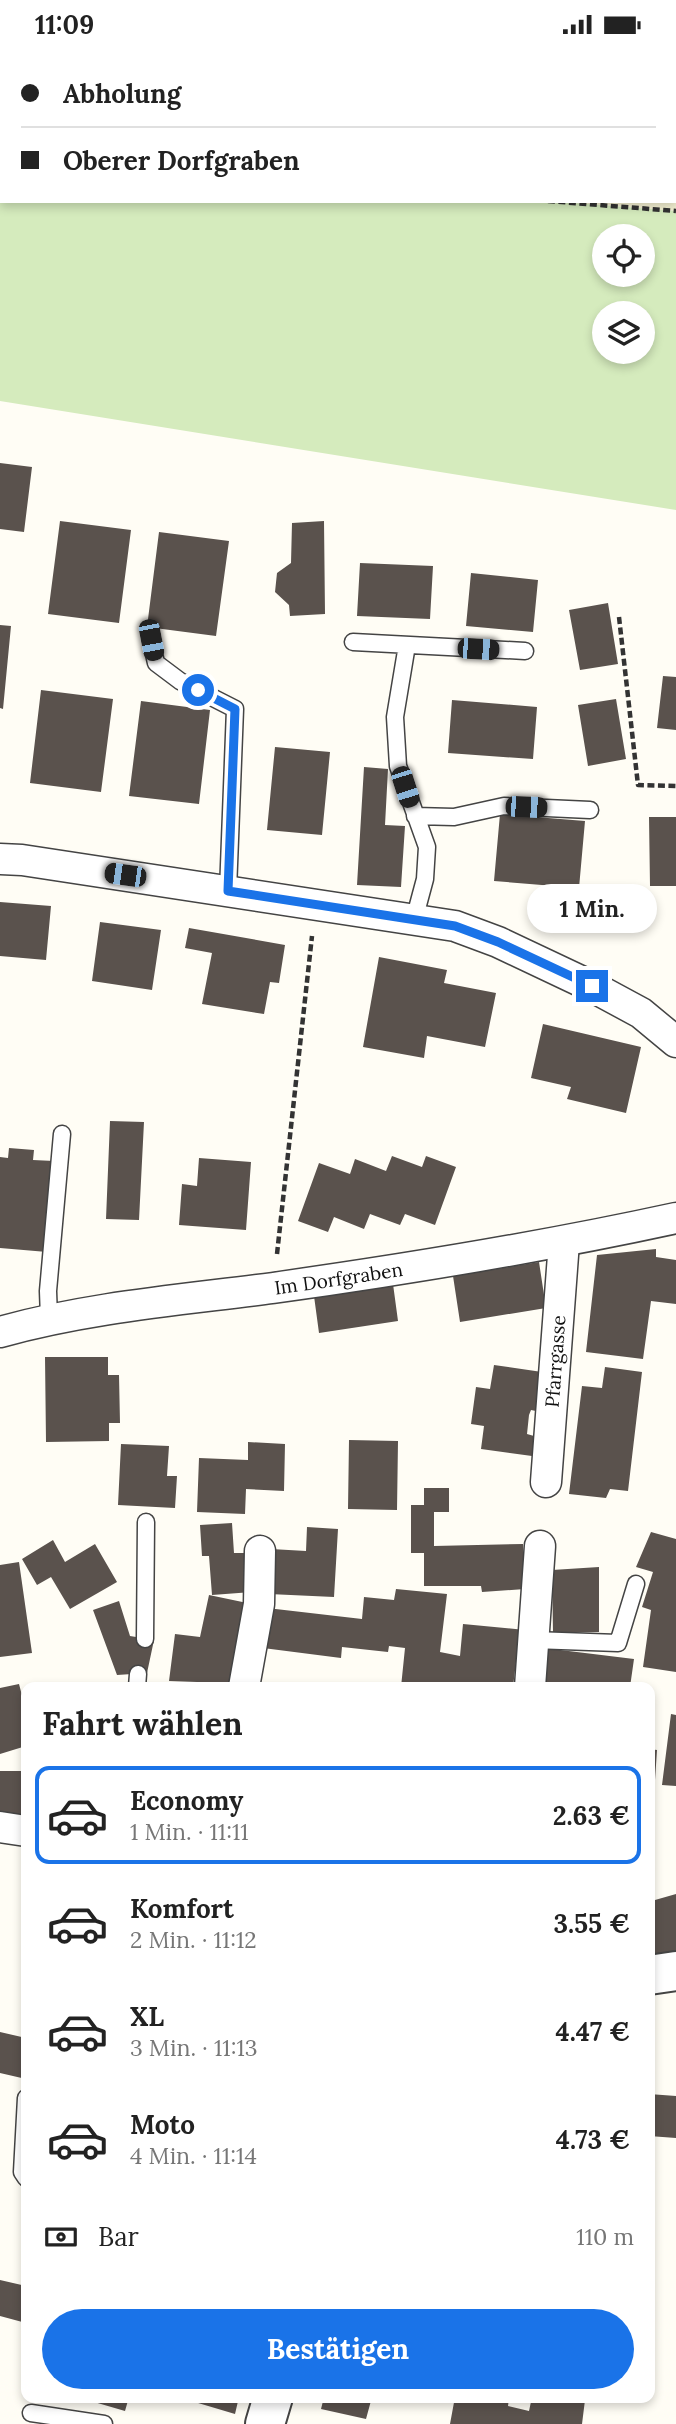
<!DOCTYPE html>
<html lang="de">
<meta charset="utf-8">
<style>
:root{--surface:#fff;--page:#f2f2f2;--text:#222;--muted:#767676;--line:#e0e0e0;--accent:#1a73e8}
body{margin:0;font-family:Lora,serif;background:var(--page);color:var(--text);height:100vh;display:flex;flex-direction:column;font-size:26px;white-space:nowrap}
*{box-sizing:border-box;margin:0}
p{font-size:23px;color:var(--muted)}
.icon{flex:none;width:38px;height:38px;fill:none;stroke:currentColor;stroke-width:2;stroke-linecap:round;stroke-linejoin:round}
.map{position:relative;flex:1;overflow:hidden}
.panel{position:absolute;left:21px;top:1633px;width:634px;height:721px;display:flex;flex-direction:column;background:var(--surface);border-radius:14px;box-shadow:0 4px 10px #0003}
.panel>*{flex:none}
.hud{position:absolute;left:0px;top:0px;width:677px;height:154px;box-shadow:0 4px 10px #0003;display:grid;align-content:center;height:154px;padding:0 21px;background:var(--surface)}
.buttons{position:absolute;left:592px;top:175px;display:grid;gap:14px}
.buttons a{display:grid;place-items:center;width:63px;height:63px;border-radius:50%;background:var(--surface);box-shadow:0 4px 10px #0003;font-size:35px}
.end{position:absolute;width:32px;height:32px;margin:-16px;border:9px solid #1a73e8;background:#fff;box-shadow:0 0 0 4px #fff}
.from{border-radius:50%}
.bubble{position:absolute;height:49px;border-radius:24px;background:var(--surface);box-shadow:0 4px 10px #0003;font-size:23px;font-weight:700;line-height:49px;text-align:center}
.car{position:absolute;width:21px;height:42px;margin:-21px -10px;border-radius:9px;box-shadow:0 0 5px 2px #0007;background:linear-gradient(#222 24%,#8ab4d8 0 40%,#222 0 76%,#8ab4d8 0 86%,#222 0)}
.hud b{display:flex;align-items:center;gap:24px;height:66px;font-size:26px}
.hud b+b{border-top:2px solid var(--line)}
.hud i{width:18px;height:18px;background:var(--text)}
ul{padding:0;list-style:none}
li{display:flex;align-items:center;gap:21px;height:98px;margin:0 14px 10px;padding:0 7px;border:4px solid transparent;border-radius:14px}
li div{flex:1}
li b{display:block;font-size:26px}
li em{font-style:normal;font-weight:700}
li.active{border-color:var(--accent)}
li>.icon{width:63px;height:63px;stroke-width:1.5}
h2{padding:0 21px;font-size:32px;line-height:84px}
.pay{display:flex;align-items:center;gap:18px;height:77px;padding:0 21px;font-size:26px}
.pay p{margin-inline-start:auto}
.primary-button{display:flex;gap:14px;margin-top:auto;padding:14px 21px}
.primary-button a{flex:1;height:80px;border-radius:42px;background:var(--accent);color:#fff;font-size:28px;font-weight:700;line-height:80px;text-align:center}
.status{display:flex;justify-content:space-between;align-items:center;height:49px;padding:0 35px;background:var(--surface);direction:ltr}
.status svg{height:19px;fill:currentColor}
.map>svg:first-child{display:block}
</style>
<div class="status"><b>11:09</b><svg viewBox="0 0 49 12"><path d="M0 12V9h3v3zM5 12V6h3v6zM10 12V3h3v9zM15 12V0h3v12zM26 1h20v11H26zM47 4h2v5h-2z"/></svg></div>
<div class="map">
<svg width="676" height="2375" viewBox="0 0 676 2375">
<rect width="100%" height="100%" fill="#fffdf5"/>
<path fill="#f6f3d4" d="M0 0H676V162L548 152H676V2H2V24Z"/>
<path fill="#d5ebbd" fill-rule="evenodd" d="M0 24 2 152H548L676 162V461L0 352ZM604 187H642V226H604ZM604 264H642V303H604Z"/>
<path fill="#5a524d" d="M0 414 32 418 24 483 0 480Z
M60 472 131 481 119 574 48 565Z
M324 472 325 565 290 567 289 556 275 543 277 524 291 514 292 474Z
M159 483 229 492 216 587 147 578Z
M360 514 433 517 430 570 357 567Z
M471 524 538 531 533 583 466 577Z
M608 554 618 615 580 621 569 561Z
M0 576 11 577 3 660 0 659Z
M663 627 676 628V681L657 679Z
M41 641 113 650 101 743 30 734Z
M616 650 626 710 588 717 578 656Z
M452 651 537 658 533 710 448 704Z
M141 652 210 661 199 755 129 747Z
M275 698 330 703 322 786 267 781Z
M364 718 388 720 385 776 405 777 401 838 357 836Z
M500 765 585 772 579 839 494 832Z
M649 768H676V837H650Z
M0 853 51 857 46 911 0 907Z
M100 873 161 881 152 941 92 932Z
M189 879 285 896 279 934 270 933 264 965 202 955 212 904 185 899Z
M379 908 447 921 444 934 496 944 485 998 427 987 424 1009 363 998Z
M543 975 641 998 626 1064 567 1050 571 1038 531 1029Z
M110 1072 144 1073 139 1171 106 1170Z
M9 1099 34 1101 33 1111 54 1112 47 1203 0 1199V1108L8 1109Z
M392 1107 422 1118 426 1107 456 1118 435 1176 405 1165 400 1176 370 1165 364 1180 334 1168 328 1183 298 1172 319 1114 350 1125 355 1110 386 1122Z
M199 1109 251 1113 246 1181 179 1176 182 1135 197 1137Z
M656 1200V1208L676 1211V1255L651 1252 643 1310 586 1303 597 1206Z
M539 1213 546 1259 460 1273 453 1227Z
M393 1235 398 1272 319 1284 314 1247Z
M45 1308H108V1326H119L120 1374H109V1392L46 1393Z
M494 1316 542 1323 536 1362 531 1361 529 1366 527 1385 534 1387 532 1407 481 1400 484 1377 471 1375 476 1338 490 1340Z
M605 1318 642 1323 628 1442 610 1440 606 1449 569 1445 582 1337 602 1339Z
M349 1391 398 1392 397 1461 348 1460Z
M248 1393 285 1395 284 1442 246 1440 245 1465 197 1463 199 1409 248 1411Z
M121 1395 169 1397 167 1427H177L175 1459 118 1456Z
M424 1439H449V1463H434V1497L523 1495 525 1540 482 1543 481 1537H424V1504H411V1456H424Z
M232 1474 234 1504H249L252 1543 212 1546 209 1507H202L200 1476Z
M307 1478 338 1480 334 1548 269 1545 271 1500 306 1502Z
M651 1483 676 1490V1623L643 1618 651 1561 642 1558 653 1523 636 1518Z
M53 1491 65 1513 95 1495 117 1533 70 1560 51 1528 37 1536 22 1510Z
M19 1513 32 1604 0 1608V1516Z
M599 1518V1583L553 1584 552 1521Z
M396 1540 447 1545 440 1603 460 1607 463 1575 525 1581V1614L516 1613 513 1638H453V1636L439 1635V1638H401L405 1599 389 1597 388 1603 342 1598 341 1609 263 1599 267 1559 362 1570 364 1548 394 1551Z
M209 1546 252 1555 235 1638H196L197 1633 169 1632 175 1585 200 1588Z
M119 1552 130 1587 154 1591 147 1624 117 1626 93 1561Z
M544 1599 634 1610 630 1638H539Z
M19 1635 24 1654H26V1697L0 1705V1639Z
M671 1665 676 1666V1737L662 1736Z
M649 1700 657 1701 654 1746 649 1745Z
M0 1722H26V1767L0 1766Z
M676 1845V1902L649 1910V1862H652L655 1851Z
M0 1983 26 1989V2030L0 2024Z
M649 2045 676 2047V2089L649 2087Z
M0 2231 26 2237V2274L0 2267Z
M77 2348H129L125 2362Z
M178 2348H239L235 2365Z
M324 2348H372L366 2370 321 2360Z
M455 2348H507L509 2349 508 2357 529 2362 532 2348H573L585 2351 582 2375H450Z"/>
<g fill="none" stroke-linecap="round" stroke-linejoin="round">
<g stroke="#444" stroke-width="19">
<path id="service" d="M151 591 156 614 180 632 235 660 228 842
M353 593 525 602
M407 596 395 668 398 717 427 798 425 830 414 871
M415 767 454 768 504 757 590 761
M49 1269 48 1242 62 1085
M145 1590 146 1473
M533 1591 618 1594 636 1535
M137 1638 138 1625
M26 2049 22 2123 26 2129
M31 2364 104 2375"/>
</g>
<g stroke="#444" stroke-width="33">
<g id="minor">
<path d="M0 810 22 811 455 877 498 893 591 937 641 964 676 993"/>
<path id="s1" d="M0 1283C90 1258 181 1251 273 1239 408 1220 543 1198 676 1169"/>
<path id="s2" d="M546 1433 564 1193"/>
<path d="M244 1638 259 1555 260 1502"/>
<path d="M530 1638 540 1497"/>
<path d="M0 1778 26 1782"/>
</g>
</g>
<g stroke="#444" stroke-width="42">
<path id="tertiary" d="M649 1926 676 1922
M265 2375 273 2348"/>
</g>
<path stroke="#333" stroke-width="4.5" stroke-dasharray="7 3.5" stroke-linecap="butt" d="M188 0V2
M0 24H2
M548 152 676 162
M619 568 638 736 676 737
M277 1205 312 887"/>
<use href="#service" stroke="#fff" stroke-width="16"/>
<use href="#minor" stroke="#fff" stroke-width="30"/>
<use href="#tertiary" stroke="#fff" stroke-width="38"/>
</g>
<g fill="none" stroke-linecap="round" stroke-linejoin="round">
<path stroke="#1a73e8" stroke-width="9" d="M198 641 235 660 228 842 455 877 498 893 592 937"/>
</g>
<g text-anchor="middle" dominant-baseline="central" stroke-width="7" stroke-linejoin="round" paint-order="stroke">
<g font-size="19" fill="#111" stroke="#fff">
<text stroke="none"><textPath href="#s1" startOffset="343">Im Dorfgraben</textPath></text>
<text stroke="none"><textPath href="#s2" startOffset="121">Pfarrgasse</textPath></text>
</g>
</g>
</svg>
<div class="buttons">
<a><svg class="icon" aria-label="locate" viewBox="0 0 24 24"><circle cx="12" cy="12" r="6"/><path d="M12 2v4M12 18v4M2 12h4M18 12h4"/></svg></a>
<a><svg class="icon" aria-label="layers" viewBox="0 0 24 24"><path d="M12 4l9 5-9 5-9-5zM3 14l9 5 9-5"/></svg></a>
</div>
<i class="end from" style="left:198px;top:641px"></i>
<i class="end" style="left:592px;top:937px"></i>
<div class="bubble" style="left:527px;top:835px;width:130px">1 Min.</div>
<i class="car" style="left:151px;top:591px;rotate:169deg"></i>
<i class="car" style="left:478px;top:600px;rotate:93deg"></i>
<i class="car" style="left:405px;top:738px;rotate:162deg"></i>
<i class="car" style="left:526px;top:758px;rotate:92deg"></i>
<i class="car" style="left:125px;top:826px;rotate:278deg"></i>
<div class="hud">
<b><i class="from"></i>Abholung</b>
<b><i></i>Oberer Dorfgraben</b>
</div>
<section class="panel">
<h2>Fahrt wählen</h2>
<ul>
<li class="active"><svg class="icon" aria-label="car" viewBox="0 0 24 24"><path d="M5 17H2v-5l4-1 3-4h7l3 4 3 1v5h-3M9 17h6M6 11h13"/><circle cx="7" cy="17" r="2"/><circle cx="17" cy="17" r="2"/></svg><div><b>Economy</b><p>1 Min. · 11:11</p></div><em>2.63 €</em></li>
<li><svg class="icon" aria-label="car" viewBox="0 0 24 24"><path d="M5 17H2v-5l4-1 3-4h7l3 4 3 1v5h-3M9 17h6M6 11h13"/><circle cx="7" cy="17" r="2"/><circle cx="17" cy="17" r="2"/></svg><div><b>Komfort</b><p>2 Min. · 11:12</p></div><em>3.55 €</em></li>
<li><svg class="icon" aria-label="car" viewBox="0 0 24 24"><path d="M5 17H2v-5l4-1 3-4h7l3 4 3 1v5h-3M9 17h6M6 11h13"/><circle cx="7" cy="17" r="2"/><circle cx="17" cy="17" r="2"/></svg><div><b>XL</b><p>3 Min. · 11:13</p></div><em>4.47 €</em></li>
<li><svg class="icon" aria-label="car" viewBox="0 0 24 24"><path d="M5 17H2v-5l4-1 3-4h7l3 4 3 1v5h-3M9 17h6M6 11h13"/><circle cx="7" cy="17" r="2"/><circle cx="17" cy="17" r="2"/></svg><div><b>Moto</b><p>4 Min. · 11:14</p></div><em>4.73 €</em></li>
</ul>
<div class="pay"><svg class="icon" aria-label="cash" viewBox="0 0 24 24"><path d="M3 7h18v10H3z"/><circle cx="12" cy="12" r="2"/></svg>Bar<p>110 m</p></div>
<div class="primary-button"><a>Bestätigen</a></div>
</section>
</div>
